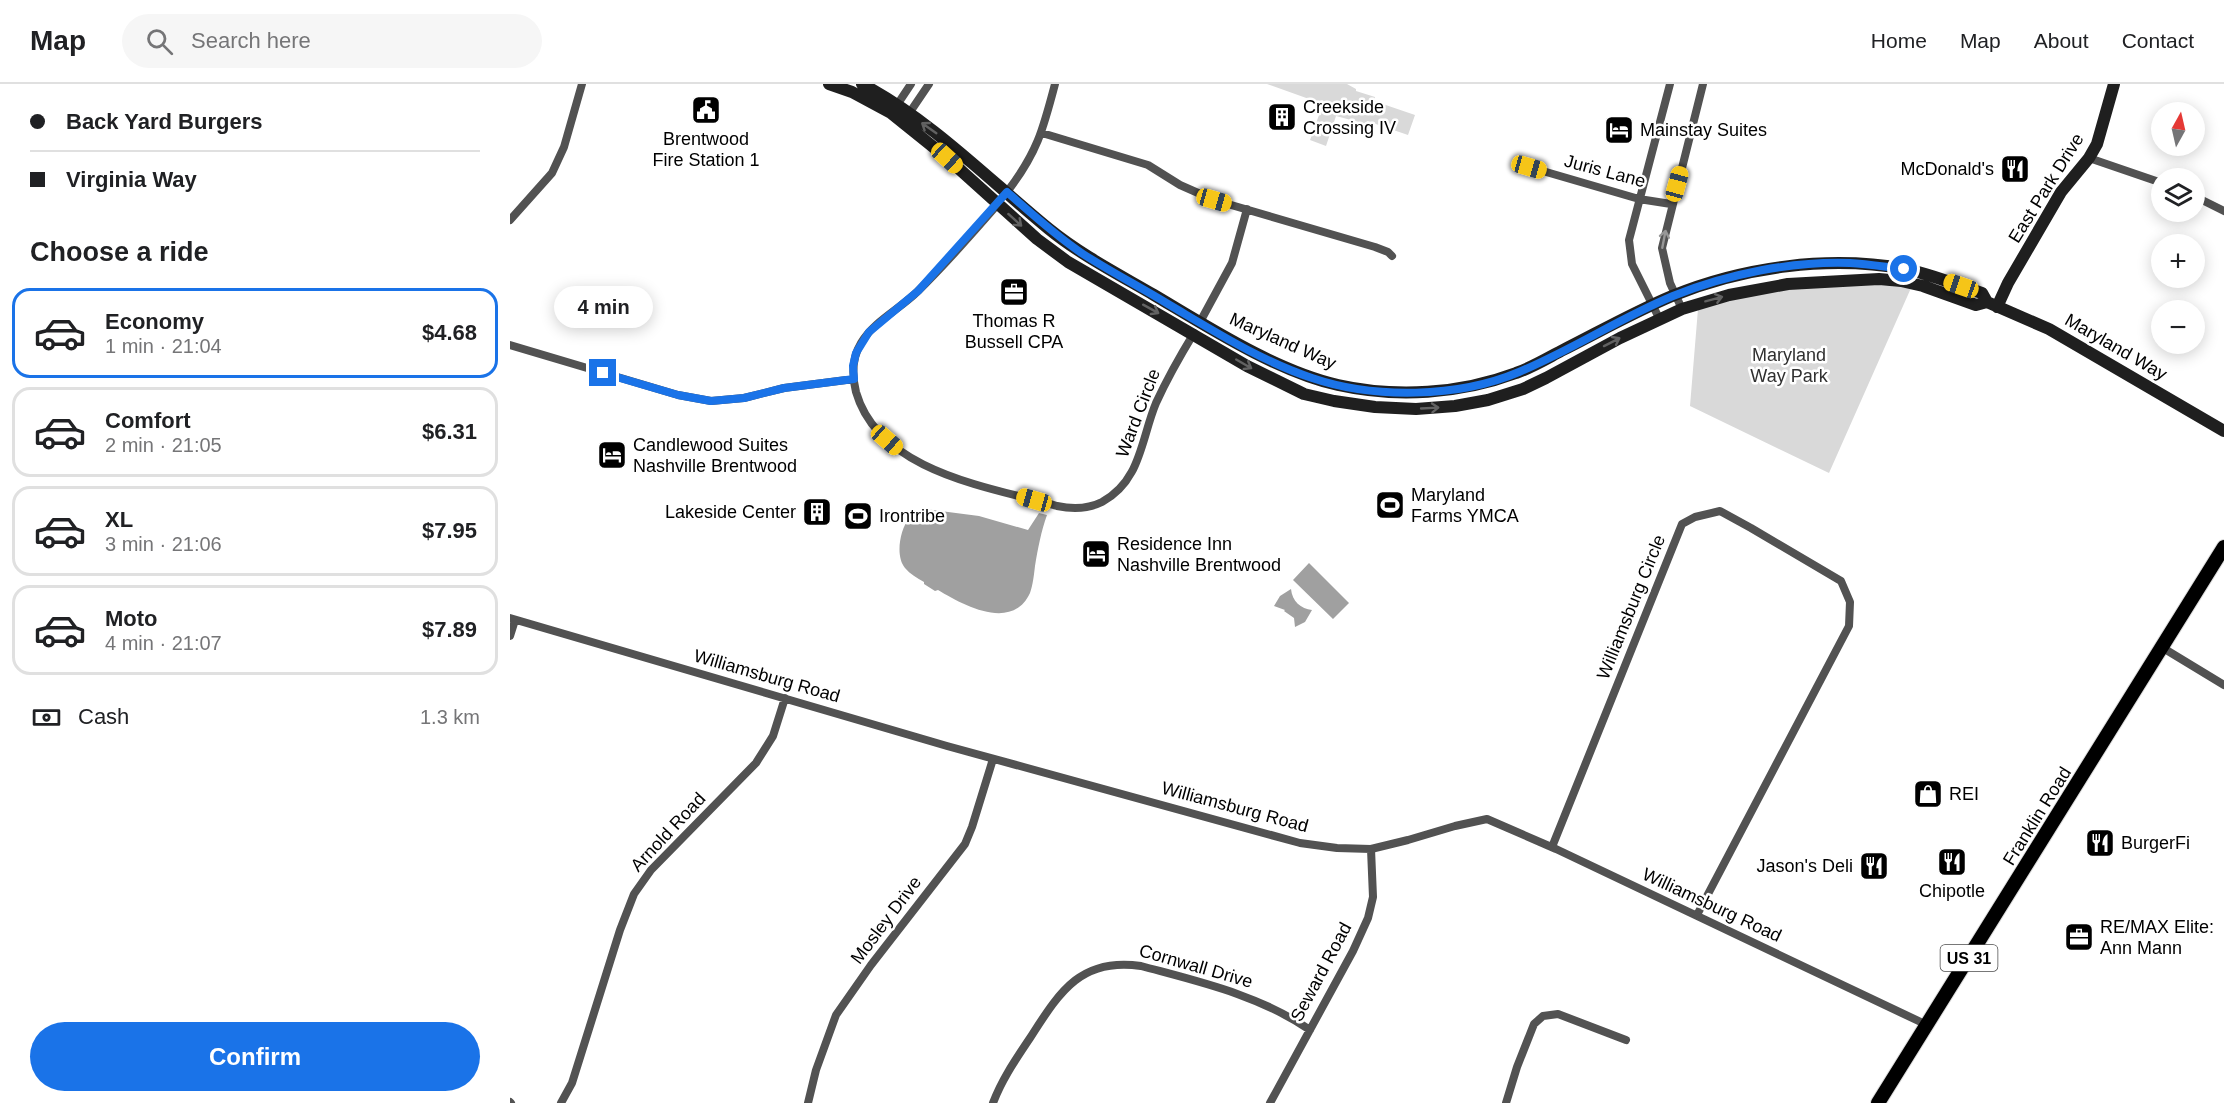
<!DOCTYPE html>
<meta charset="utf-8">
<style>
:root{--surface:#fff;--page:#f6f6f6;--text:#202124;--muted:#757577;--line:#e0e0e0;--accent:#1a73e8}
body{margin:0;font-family:Arial,sans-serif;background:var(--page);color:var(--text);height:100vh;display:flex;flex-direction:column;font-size:22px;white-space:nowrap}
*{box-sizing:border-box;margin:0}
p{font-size:20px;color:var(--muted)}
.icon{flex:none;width:33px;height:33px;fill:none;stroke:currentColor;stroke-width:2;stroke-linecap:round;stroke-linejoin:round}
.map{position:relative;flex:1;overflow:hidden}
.side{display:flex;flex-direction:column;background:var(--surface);width:510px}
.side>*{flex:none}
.top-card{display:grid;align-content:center;height:132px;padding:0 30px;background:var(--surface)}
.needle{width:39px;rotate:8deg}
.buttons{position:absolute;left:1641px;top:18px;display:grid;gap:12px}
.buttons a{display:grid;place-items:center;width:54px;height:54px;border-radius:50%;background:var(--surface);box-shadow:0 3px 15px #0003;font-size:30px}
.end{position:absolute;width:27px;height:27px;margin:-14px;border:8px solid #1a73e8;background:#fff;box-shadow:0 0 0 3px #fff}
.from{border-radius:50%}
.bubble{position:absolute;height:42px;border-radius:21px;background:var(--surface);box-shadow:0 3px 15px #0003;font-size:20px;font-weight:700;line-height:42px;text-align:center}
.car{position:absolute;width:18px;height:36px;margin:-18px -9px;border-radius:8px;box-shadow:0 0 4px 2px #0007;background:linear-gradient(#f5c518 24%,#345 0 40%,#f5c518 0 76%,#345 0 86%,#f5c518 0)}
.top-card b{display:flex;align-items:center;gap:21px;height:57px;font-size:22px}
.top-card b+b{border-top:2px solid var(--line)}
.top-card i{width:15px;height:15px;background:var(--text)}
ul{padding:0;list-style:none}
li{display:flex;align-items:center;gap:18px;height:90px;margin:0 12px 9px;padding:0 18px;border:3px solid var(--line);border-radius:18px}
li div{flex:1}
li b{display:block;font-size:22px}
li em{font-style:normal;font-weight:700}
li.active{border-color:var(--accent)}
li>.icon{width:54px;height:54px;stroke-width:1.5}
h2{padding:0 30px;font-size:27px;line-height:72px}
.pay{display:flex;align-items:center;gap:15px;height:66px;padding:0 30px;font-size:22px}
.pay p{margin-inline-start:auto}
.cta{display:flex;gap:12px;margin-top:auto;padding:12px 30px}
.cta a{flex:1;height:69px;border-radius:36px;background:var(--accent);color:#fff;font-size:24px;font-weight:700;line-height:69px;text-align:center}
header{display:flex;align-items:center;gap:36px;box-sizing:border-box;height:84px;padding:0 30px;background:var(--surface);border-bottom:2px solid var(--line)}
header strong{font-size:28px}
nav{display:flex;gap:33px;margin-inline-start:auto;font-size:21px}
.search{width:420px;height:54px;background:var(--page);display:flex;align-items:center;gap:15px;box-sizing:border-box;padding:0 21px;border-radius:33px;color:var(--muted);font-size:22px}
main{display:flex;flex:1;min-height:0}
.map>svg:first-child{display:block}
</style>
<header>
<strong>Map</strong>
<div class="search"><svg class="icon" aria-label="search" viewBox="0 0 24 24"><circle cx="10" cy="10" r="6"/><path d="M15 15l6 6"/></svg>Search here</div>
<nav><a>Home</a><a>Map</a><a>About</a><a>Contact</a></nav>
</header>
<main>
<section class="side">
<div class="top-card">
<b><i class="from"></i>Back Yard Burgers</b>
<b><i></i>Virginia Way</b>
</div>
<h2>Choose a ride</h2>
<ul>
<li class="active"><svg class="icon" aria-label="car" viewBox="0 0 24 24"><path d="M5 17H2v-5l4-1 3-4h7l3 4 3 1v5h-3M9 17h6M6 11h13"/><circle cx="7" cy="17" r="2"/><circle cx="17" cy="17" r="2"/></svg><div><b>Economy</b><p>1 min · 21:04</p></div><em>$4.68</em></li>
<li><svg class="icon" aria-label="car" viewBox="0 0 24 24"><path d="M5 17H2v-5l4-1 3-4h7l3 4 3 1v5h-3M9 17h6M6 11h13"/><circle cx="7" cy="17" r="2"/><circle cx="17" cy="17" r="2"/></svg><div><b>Comfort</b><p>2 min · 21:05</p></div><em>$6.31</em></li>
<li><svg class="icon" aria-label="car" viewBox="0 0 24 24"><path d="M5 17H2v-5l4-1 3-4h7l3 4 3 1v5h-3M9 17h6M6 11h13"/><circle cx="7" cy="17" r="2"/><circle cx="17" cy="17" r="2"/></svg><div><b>XL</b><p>3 min · 21:06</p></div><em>$7.95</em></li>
<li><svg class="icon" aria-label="car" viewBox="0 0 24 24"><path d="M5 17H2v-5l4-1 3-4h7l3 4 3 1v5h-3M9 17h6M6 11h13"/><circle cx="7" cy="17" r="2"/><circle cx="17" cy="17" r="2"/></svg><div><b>Moto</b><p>4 min · 21:07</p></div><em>$7.89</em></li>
</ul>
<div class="pay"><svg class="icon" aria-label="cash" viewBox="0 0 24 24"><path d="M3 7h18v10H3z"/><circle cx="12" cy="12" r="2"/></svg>Cash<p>1.3 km</p></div>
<div class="cta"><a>Confirm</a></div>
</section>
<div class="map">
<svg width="1714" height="1019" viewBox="0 0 1714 1019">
<rect width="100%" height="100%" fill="#fff"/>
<path fill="#d9d9d9" d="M757 0H837L846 5V7L865 13 864 17 905 31 898 51 857 37 856 40 826 32 816 62 800 56 813 20Z
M1324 197 1401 204 1319 389 1180 322 1188 225 1252 205Z"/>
<path fill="#a0a0a0" d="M415 425 469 432 518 446 529 429 537 431C531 448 528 464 525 482 524 490 523 501 520 509 502 548 453 521 428 506L425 507 414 500V498C407 494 400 490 395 484 385 472 390 446 399 434 403 430 409 427 415 425Z
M799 479 839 519 823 535 783 496Z
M781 505C782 517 791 525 802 526L795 538 785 543 784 534 774 527 775 526 764 522 770 512Z"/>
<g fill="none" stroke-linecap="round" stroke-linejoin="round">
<g stroke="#dbdbdb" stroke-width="16">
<path id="primary" d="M1368 1019 1714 463"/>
</g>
<path stroke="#525252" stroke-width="8" d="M385 24 401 0
M396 34 419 0
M532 49 638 81 670 101 704 116 865 163 878 168 882 172
M1579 74 1652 99
M1019 83 1129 115 1161 120
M497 108C527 69 533 46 545 0
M1684 112 1714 127
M488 120C462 150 436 180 408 207 390 225 364 237 351 259 342 274 342 292 346 308 369 388 479 403 547 422 562 425 578 425 592 418 631 397 631 355 646 319 657 295 670 272 684 249
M0 136 42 89 54 63 72 0
M1172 225 1160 199 1152 164 1193 0
M1149 234 1122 180 1119 156 1160 0
M690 238 722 179 737 125
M0 261 168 311 201 317 234 314 274 304 344 295
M0 534 437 662 790 759 827 764 861 765 898 756 945 742 977 735 1046 765 1417 941
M0 552 5 536
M1653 564 1714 601
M1042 763 1172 440 1185 433 1210 427 1241 444 1331 497 1340 518 1339 542 1187 831
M0 1018 1 1019
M51 1019 62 999 110 846 124 810 141 786 246 679 263 652 275 614
M298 1019 306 986 326 931 361 881 455 760 462 743 483 675
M483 1019C492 995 506 975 520 954 549 909 570 873 631 882 690 898 749 911 800 946
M760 1019 843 867 858 834 863 813 861 765
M996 1019 1007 983 1024 940 1033 932 1048 930 1116 956"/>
<path stroke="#1f1f1f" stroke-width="12" d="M319 0 342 8 381 29 437 74 527 155 558 178 737 282 794 310 824 317 865 323 906 325 945 322 978 316 1013 305 1036 294 1110 254 1172 225 1219 211 1278 200 1369 195 1391 197 1413 202 1466 221 1477 218 1539 245 1714 347
M352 0C422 37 478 95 539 145 571 171 608 190 644 211 698 243 766 287 828 301 886 314 950 310 1006 289 1021 284 1036 275 1051 267 1087 249 1124 228 1162 212 1233 183 1319 171 1395 185 1421 190 1446 201 1472 209L1477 218
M1487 223 1498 199 1551 108 1579 74 1587 60 1604 0"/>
<use href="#primary" stroke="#000" stroke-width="14"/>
</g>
<defs><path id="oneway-shaft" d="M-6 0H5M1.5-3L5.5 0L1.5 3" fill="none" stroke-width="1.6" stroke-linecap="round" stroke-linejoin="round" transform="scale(1.5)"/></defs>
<g stroke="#626262">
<use href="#oneway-shaft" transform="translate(419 44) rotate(-145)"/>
<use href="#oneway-shaft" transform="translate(505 136) rotate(42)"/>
<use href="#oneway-shaft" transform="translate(1204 215) rotate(-15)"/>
<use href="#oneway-shaft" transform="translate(641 225) rotate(29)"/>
<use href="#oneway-shaft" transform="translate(1102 258) rotate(-27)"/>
<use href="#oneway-shaft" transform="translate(734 280) rotate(30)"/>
<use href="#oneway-shaft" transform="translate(920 324) rotate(-3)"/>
</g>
<use stroke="#979797" href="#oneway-shaft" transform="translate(1154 155) rotate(-79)"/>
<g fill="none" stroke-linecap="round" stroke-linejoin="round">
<path stroke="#1a73e8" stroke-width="8" d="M93 289 168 311 201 317 234 314 274 304 344 295 343 282 346 269 359 248 408 207 497 108C522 130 546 152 573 170 601 188 630 203 658 220 704 247 751 277 802 294 864 315 948 314 1009 288 1062 266 1110 234 1163 212 1217 190 1282 177 1340 179 1358 180 1376 183 1394 185"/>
</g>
<defs>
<g id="civic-square" transform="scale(1.5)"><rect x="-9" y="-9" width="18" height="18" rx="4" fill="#000" stroke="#fff"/><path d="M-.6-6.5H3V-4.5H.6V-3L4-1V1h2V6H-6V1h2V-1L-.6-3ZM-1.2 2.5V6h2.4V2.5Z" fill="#fff"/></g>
<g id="building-square" transform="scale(1.5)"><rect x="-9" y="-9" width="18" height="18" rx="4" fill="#000" stroke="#fff"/><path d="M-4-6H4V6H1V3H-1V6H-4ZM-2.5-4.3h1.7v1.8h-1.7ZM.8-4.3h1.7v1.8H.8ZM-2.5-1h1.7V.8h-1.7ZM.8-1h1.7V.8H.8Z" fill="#fff"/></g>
<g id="hotel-square" transform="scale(1.5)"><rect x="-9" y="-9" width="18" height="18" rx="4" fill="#000" stroke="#fff"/><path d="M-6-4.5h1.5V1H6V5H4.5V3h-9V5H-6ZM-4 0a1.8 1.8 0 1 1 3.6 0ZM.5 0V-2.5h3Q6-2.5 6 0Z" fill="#fff"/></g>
<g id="restaurant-square" transform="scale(1.5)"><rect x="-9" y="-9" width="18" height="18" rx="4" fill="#000" stroke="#fff"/><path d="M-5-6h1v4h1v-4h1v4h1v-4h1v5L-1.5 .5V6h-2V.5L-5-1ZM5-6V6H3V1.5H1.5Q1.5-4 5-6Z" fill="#fff"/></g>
<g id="office-square" transform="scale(1.5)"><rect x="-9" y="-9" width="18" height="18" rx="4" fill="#000" stroke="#fff"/><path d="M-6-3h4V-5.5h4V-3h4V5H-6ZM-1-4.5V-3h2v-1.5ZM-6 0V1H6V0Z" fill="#fff"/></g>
<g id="stadium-square" transform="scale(1.5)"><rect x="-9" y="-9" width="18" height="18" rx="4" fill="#000" stroke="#fff"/><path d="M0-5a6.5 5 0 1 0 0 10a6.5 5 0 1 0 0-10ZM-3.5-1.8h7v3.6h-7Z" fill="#fff"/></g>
<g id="shop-square" transform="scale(1.5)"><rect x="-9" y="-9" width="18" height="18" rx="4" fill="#000" stroke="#fff"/><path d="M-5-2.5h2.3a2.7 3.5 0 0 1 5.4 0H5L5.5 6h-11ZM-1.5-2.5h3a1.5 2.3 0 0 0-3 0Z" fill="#fff"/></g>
</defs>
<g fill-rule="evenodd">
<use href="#civic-square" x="196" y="26"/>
<use href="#building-square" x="772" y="33"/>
<use href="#hotel-square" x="1109" y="46"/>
<use href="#restaurant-square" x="1505" y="85"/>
<use href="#office-square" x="504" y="208"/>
<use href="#hotel-square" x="102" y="371"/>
<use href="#stadium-square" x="880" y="421"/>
<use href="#building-square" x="307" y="428"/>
<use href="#stadium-square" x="348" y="432"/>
<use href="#hotel-square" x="586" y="470"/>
<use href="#shop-square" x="1418" y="710"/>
<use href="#restaurant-square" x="1590" y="759"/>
<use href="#restaurant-square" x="1442" y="778"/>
<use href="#restaurant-square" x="1364" y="782"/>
<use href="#office-square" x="1569" y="853"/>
</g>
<g text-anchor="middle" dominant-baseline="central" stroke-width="5" stroke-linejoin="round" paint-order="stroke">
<rect fill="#fff" stroke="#4c4c4c" stroke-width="1.5" x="1430.5" y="861" width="57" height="26" rx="4.5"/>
<g font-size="16" font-weight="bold" fill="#000">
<text x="1459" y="874">US 31</text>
</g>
<g font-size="18" fill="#000" stroke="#fff" text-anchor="start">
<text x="793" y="23">Creekside<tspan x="793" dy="21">Crossing IV</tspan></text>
<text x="1130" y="46">Mainstay Suites</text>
<text x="196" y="55" text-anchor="middle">Brentwood<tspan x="196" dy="21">Fire Station 1</tspan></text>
<text x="1484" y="85" text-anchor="end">McDonald's</text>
<text x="504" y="237" text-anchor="middle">Thomas R<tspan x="504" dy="21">Bussell CPA</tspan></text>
<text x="123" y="361">Candlewood Suites<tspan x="123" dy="21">Nashville Brentwood</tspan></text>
<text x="901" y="411">Maryland<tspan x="901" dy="21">Farms YMCA</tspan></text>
<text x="286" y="428" text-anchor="end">Lakeside Center</text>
<text x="369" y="432">Irontribe</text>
<text x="607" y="460">Residence Inn<tspan x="607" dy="21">Nashville Brentwood</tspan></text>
<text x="1439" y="710">REI</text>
<text x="1611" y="759">BurgerFi</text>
<text x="1343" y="782" text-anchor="end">Jason's Deli</text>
<text x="1442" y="807" text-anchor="middle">Chipotle</text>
<text x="1590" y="843">RE/MAX Elite:<tspan x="1590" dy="21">Ann Mann</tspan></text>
</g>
<g font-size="18" fill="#000" stroke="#fff">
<text transform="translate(1095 87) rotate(15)">Juris Lane</text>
<text transform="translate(1536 104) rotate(-58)">East Park Drive</text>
<text transform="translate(773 257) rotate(24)">Maryland Way</text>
<text transform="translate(1606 263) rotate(30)">Maryland Way</text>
<text transform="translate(628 329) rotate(-69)">Ward Circle</text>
<text transform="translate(1121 523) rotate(-68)">Williamsburg Circle</text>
<text transform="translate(257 592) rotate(16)">Williamsburg Road</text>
<text transform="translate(725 723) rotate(15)">Williamsburg Road</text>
<text transform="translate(1527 732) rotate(-58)">Franklin Road</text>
<text transform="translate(158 748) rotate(-47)">Arnold Road</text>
<text transform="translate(1202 821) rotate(25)">Williamsburg Road</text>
<text transform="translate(376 836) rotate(-53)">Mosley Drive</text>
<text transform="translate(686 882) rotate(16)">Cornwall Drive</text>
<text transform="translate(811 888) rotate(-62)">Seward Road</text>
</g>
<g font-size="18" fill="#303030" stroke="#fff">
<text x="1279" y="271">Maryland<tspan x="1279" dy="21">Way Park</tspan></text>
</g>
</g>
</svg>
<div class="buttons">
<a><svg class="needle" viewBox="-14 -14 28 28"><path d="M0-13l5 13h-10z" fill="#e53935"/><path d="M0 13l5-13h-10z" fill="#757577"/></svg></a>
<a><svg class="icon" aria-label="layers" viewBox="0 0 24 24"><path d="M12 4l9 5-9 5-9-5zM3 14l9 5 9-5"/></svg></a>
<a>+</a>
<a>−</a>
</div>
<i class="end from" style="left:1394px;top:185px"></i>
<i class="end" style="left:93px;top:289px"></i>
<div class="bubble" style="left:44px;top:202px;width:99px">4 min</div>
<i class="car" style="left:437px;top:74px;rotate:132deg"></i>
<i class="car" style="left:1019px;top:83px;rotate:106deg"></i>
<i class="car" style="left:1167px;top:100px;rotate:15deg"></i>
<i class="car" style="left:704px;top:116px;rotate:106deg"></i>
<i class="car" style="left:1451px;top:202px;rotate:289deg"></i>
<i class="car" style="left:377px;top:356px;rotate:131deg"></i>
<i class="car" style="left:524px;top:416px;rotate:286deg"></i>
</div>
</main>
